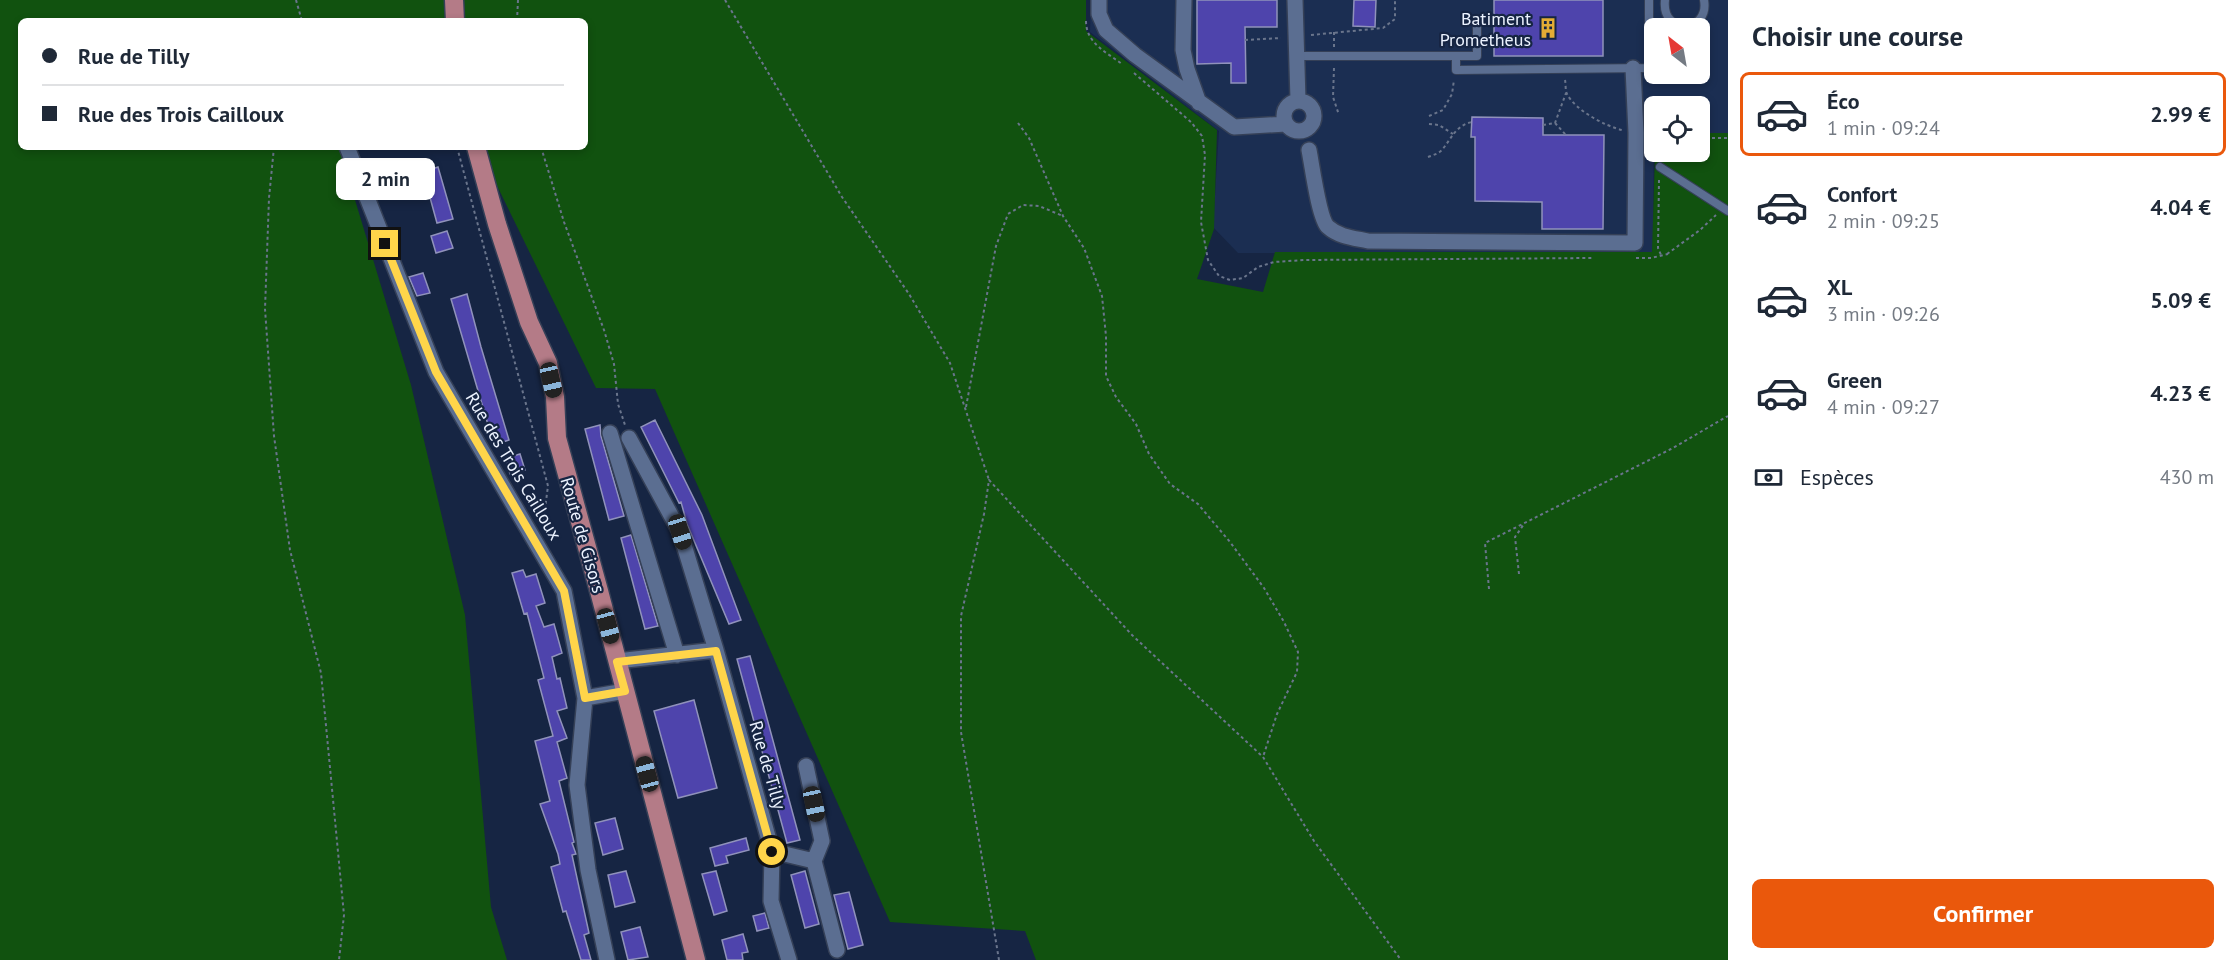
<!DOCTYPE html>
<html lang="fr">
<meta charset="utf-8">
<style>
:root{--surface:#fff;--page:#f2f2f3;--text:#1f2937;--muted:#747a83;--line:#e0e1e3;--accent:#ea580c}
body{margin:0;font-family:"PT Sans",sans-serif;background:var(--page);color:var(--text);height:100vh;display:flex;flex-direction:column;font-size:22px;white-space:nowrap}
*{box-sizing:border-box;margin:0}
p{font-size:20px;color:var(--muted)}
.icon{flex:none;width:33px;height:33px;fill:none;stroke:currentColor;stroke-width:2;stroke-linecap:round;stroke-linejoin:round}
.map{position:relative;flex:1;overflow:hidden}
.side{display:flex;flex-direction:column;background:var(--surface);width:510px}
.side>*{flex:none}
.banner{position:absolute;left:18px;top:18px;width:570px;height:132px;border-radius:9px;box-shadow:0 3px 9px #0003;display:grid;align-content:center;height:132px;padding:0 24px;background:var(--surface)}
.needle{width:39px;rotate:329deg}
.buttons{position:absolute;left:1644px;top:18px;display:grid;gap:12px}
.buttons a{display:grid;place-items:center;width:66px;height:66px;border-radius:9px;background:var(--surface);box-shadow:0 3px 9px #0003;font-size:30px}
.end{position:absolute;width:27px;height:27px;margin:-14px;border:8px solid #ffd54a;background:#111;box-shadow:0 0 0 3px #111}
.from{border-radius:50%}
.bubble{position:absolute;height:42px;border-radius:9px;background:var(--surface);box-shadow:0 3px 9px #0003;font-size:20px;font-weight:700;line-height:42px;text-align:center}
.car{position:absolute;width:18px;height:36px;margin:-18px -9px;border-radius:8px;box-shadow:0 0 4px 2px #0007;background:linear-gradient(#222 24%,#8ab4d8 0 40%,#222 0 76%,#8ab4d8 0 86%,#222 0)}
.banner b{display:flex;align-items:center;gap:21px;height:57px;font-size:22px}
.banner b+b{border-top:2px solid var(--line)}
.banner i{width:15px;height:15px;background:var(--text)}
ul{padding:0;list-style:none}
li{display:flex;align-items:center;gap:18px;height:84px;margin:0 12px 9px;padding:0 12px;border:3px solid transparent;border-radius:9px}
li div{flex:1}
li b{display:block;font-size:22px}
li em{font-style:normal;font-weight:700}
li.selected{border-color:var(--accent)}
li>.icon{width:54px;height:54px;stroke-width:1.5}
h2{padding:0 24px;font-size:27px;line-height:72px}
.pay{display:flex;align-items:center;gap:15px;height:66px;padding:0 24px;font-size:22px}
.pay p{margin-inline-start:auto}
.button{display:flex;gap:12px;margin-top:auto;padding:12px 24px}
.button a{flex:1;height:69px;border-radius:9px;background:var(--accent);color:#fff;font-size:24px;font-weight:700;line-height:69px;text-align:center}
main{display:flex;flex:1;min-height:0}
.map>svg:first-child{display:block}
</style>
<main>
<div class="map">
<svg width="1728" height="960" viewBox="0 0 1728 960">
<rect width="100%" height="100%" fill="#162543"/>
<path fill="#1b2e52" fill-rule="evenodd" d="M1091 0H1728V134H1700V106H1654L1653 252 1238 253 1213 227 1219 131 1090 32ZM1654 28H1700V74L1654 73Z"/>
<path fill="#11520f" d="M0 0H1086V31L1217 130 1214 229 1197 279 1263 292 1275 252H1652L1655 152H1700V133H1728V960H1036L1025 931 890 922 655 389 596 388 478 147H585V21H21V147H339L411 385 465 615 491 907 507 960H0Z"/>
<path fill="#4e44ac" stroke="#9092bb" stroke-width="1.5" d="M1197 0H1277V27H1245L1246 83H1231V63L1197 64Z
M1354 0H1376L1375 27 1353 26Z
M1494 0H1603V56H1494Z
M1472 117 1543 118V135H1604L1603 229H1542V202L1475 201V137H1471Z
M438 167 453 219 437 223 423 172Z
M447 231 453 248 436 253 431 236Z
M423 273 430 293 417 296 409 277Z
M467 294 481 347 509 440 494 445 451 299Z
M655 420 702 515 741 620 729 624 687 524 681 502 679 503 641 427Z
M600 425 601 436 624 516 609 520 585 429Z
M520 454 525 470 510 474 506 458Z
M631 535 658 626 645 629 621 538Z
M523 570 526 577 536 574 545 603 536 606 544 627 554 624 562 653 552 657 557 679 560 678 567 708 557 711 567 738 557 742 567 778 559 781 574 842 572 843 576 854 572 855 589 933 584 935 591 960H581L566 911 563 912 551 867 560 864 558 854 540 804 550 801 535 741 553 736 538 680 544 678 527 613 524 614 512 573Z
M750 656 800 840 787 843 737 659Z
M694 700 717 788 678 798 654 711Z
M615 818 623 849 603 855 595 823Z
M746 838 749 850 726 856 728 863 715 866 710 848Z
M626 871 635 902 615 907 608 875Z
M716 871 727 911 714 915 702 874Z
M805 871 819 924 805 928 791 875Z
M849 892 863 945 848 949 834 895Z
M765 913 769 928 757 931 753 916Z
M640 927 648 957 628 960 621 932Z
M743 934 748 952 742 953 743 960H727L722 940Z"/>
<g fill="none" stroke-linecap="round" stroke-linejoin="round">
<g stroke="#354057" stroke-width="10">
<path id="service" d="M1665 0C1661 36 1710 33 1704 0
M1296 56H1477V19
M1456 56V70L1649 68V0
M1660 167 1728 211"/>
</g>
<g stroke="#354057" stroke-width="18">
<path id="minor" d="M1099 0V14L1106 30 1135 55 1234 127 1286 124
M1184 0 1183 50 1187 69 1199 103
M1295 0 1298 100
M1284 116a15 15 0 1 1 30 0a15 15 0 1 1-30 0Z
M347 147 436 372 564 591 585 698 577 785 588 870 607 960
M1309 150C1312 165 1319 219 1328 227 1339 237 1354 238 1368 241L1635 243 1636 133 1633 68
M610 433 677 655
M629 438 680 532 716 650 772 851 771 901 789 960
M617 661 716 650
M585 698 625 691
M772 851 814 861 822 841 806 766
M814 861 837 950"/>
</g>
<g stroke="#354057" stroke-width="21">
<path id="primary" d="M454 0 455 21
M476 147 497 224 529 322 548 363 555 397 557 438 599 591 696 960"/>
</g>
<path stroke="#6a758c" stroke-width="2" stroke-dasharray="3 3" stroke-linecap="butt" d="M296 0 302 21
M725 0 842 197 909 294 950 363 989 480
M517 21 518 0
M1086 21C1086 43 1106 52 1122 64
M1334 32V47
M1311 35 1383 28 1395 19V0
M1245 40 1281 38
M1334 68 1333 97 1339 115
M1134 73 1191 122 1202 136 1205 155 1201 222 1208 260 1219 276 1230 280 1243 278 1258 267 1274 262 1304 260 1592 258
M1565 80C1566 84 1565 90 1567 94 1575 110 1605 126 1622 130
M1429 116 1443 110 1452 94 1454 80
M1018 123 1029 138 1063 216 1084 248 1102 296 1106 336V376L1116 397 1136 424 1149 454 1170 484 1198 504 1230 542 1264 588 1284 622 1298 652 1297 672 1277 714 1263 757
M1555 123 1566 135
M1429 124 1439 125 1453 134
M1543 125 1555 123 1566 93
M1700 138H1728
M274 147 269 198 265 309 274 436 290 550 321 673 344 915 339 960
M457 147 548 486 543 524
M541 147 564 222 604 330 614 364 618 404 625 425
M1428 157C1433 155 1438 154 1442 150 1451 139 1456 125 1472 122
M1659 180 1658 248 1661 255
M1667 254 1700 230 1716 215
M1636 258H1651L1668 254
M966 407 996 246 1008 214 1023 205 1039 206 1063 216
M1519 574 1515 537 1524 524
M1489 589 1485 543 1671 449 1728 416
M999 960 961 732V616L984 514 989 480 1132 635 1263 757 1314 841 1401 960"/>
<use href="#service" stroke="#5b6e91" stroke-width="8"/>
<use href="#minor" stroke="#5b6e91" stroke-width="15"/>
<use href="#primary" stroke="#b47b87" stroke-width="18"/>
</g>
<g fill="none" stroke-linecap="round" stroke-linejoin="round">
<path stroke="#ffd54a" stroke-width="8" d="M385 244 436 372 564 591 585 698 625 691 617 662 716 651 772 852"/>
</g>
<defs>
<g id="building-bare" transform="scale(1.62)"><path d="M-4-6H4V6H1V3H-1V6H-4ZM-2.5-4.3h1.7v1.8h-1.7ZM.8-4.3h1.7v1.8H.8ZM-2.5-1h1.7V.8h-1.7ZM.8-1h1.7V.8H.8Z" fill="#e4ad35" stroke="#162543" stroke-width="2.5" paint-order="stroke"/></g>
</defs>
<g fill-rule="evenodd">
<use href="#building-bare" x="1548" y="28"/>
</g>
<g text-anchor="middle" dominant-baseline="central" stroke-width="4.5" stroke-linejoin="round" paint-order="stroke">
<g font-size="18" fill="#ecf3ff" stroke="#162543" text-anchor="end">
<text x="1531" y="18">Batiment<tspan x="1531" dy="21">Prometheus</tspan></text>
</g>
<g font-size="18" fill="#ecf3ff" stroke="#162543">
<text transform="translate(514 466) rotate(59)">Rue des Trois Cailloux</text>
<text transform="translate(583 535) rotate(74)">Route de Gisors</text>
<text transform="translate(768 765) rotate(74)">Rue de Tilly</text>
</g>
</g>
</svg>
<div class="buttons">
<a><svg class="needle" viewBox="-14 -14 28 28"><path d="M0-13l5 13h-10z" fill="#e53935"/><path d="M0 13l5-13h-10z" fill="#747a83"/></svg></a>
<a><svg class="icon" aria-label="locate" viewBox="0 0 24 24"><circle cx="12" cy="12" r="6"/><path d="M12 2v4M12 18v4M2 12h4M18 12h4"/></svg></a>
</div>
<i class="end from" style="left:772px;top:852px"></i>
<i class="end" style="left:385px;top:244px"></i>
<div class="bubble" style="left:336px;top:158px;width:99px">2 min</div>
<i class="car" style="left:551px;top:380px;rotate:167deg"></i>
<i class="car" style="left:680px;top:532px;rotate:163deg"></i>
<i class="car" style="left:608px;top:626px;rotate:165deg"></i>
<i class="car" style="left:647px;top:774px;rotate:345deg"></i>
<i class="car" style="left:814px;top:804px;rotate:168deg"></i>
<div class="banner">
<b><i class="from"></i>Rue de Tilly</b>
<b><i></i>Rue des Trois Cailloux</b>
</div>
</div>
<section class="side">
<h2>Choisir une course</h2>
<ul>
<li class="selected"><svg class="icon" aria-label="car" viewBox="0 0 24 24"><path d="M5 17H2v-5l4-1 3-4h7l3 4 3 1v5h-3M9 17h6M6 11h13"/><circle cx="7" cy="17" r="2"/><circle cx="17" cy="17" r="2"/></svg><div><b>Éco</b><p>1 min · 09:24</p></div><em>2.99 €</em></li>
<li><svg class="icon" aria-label="car" viewBox="0 0 24 24"><path d="M5 17H2v-5l4-1 3-4h7l3 4 3 1v5h-3M9 17h6M6 11h13"/><circle cx="7" cy="17" r="2"/><circle cx="17" cy="17" r="2"/></svg><div><b>Confort</b><p>2 min · 09:25</p></div><em>4.04 €</em></li>
<li><svg class="icon" aria-label="car" viewBox="0 0 24 24"><path d="M5 17H2v-5l4-1 3-4h7l3 4 3 1v5h-3M9 17h6M6 11h13"/><circle cx="7" cy="17" r="2"/><circle cx="17" cy="17" r="2"/></svg><div><b>XL</b><p>3 min · 09:26</p></div><em>5.09 €</em></li>
<li><svg class="icon" aria-label="car" viewBox="0 0 24 24"><path d="M5 17H2v-5l4-1 3-4h7l3 4 3 1v5h-3M9 17h6M6 11h13"/><circle cx="7" cy="17" r="2"/><circle cx="17" cy="17" r="2"/></svg><div><b>Green</b><p>4 min · 09:27</p></div><em>4.23 €</em></li>
</ul>
<div class="pay"><svg class="icon" aria-label="cash" viewBox="0 0 24 24"><path d="M3 7h18v10H3z"/><circle cx="12" cy="12" r="2"/></svg>Espèces<p>430 m</p></div>
<div class="button"><a>Confirmer</a></div>
</section>
</main>
